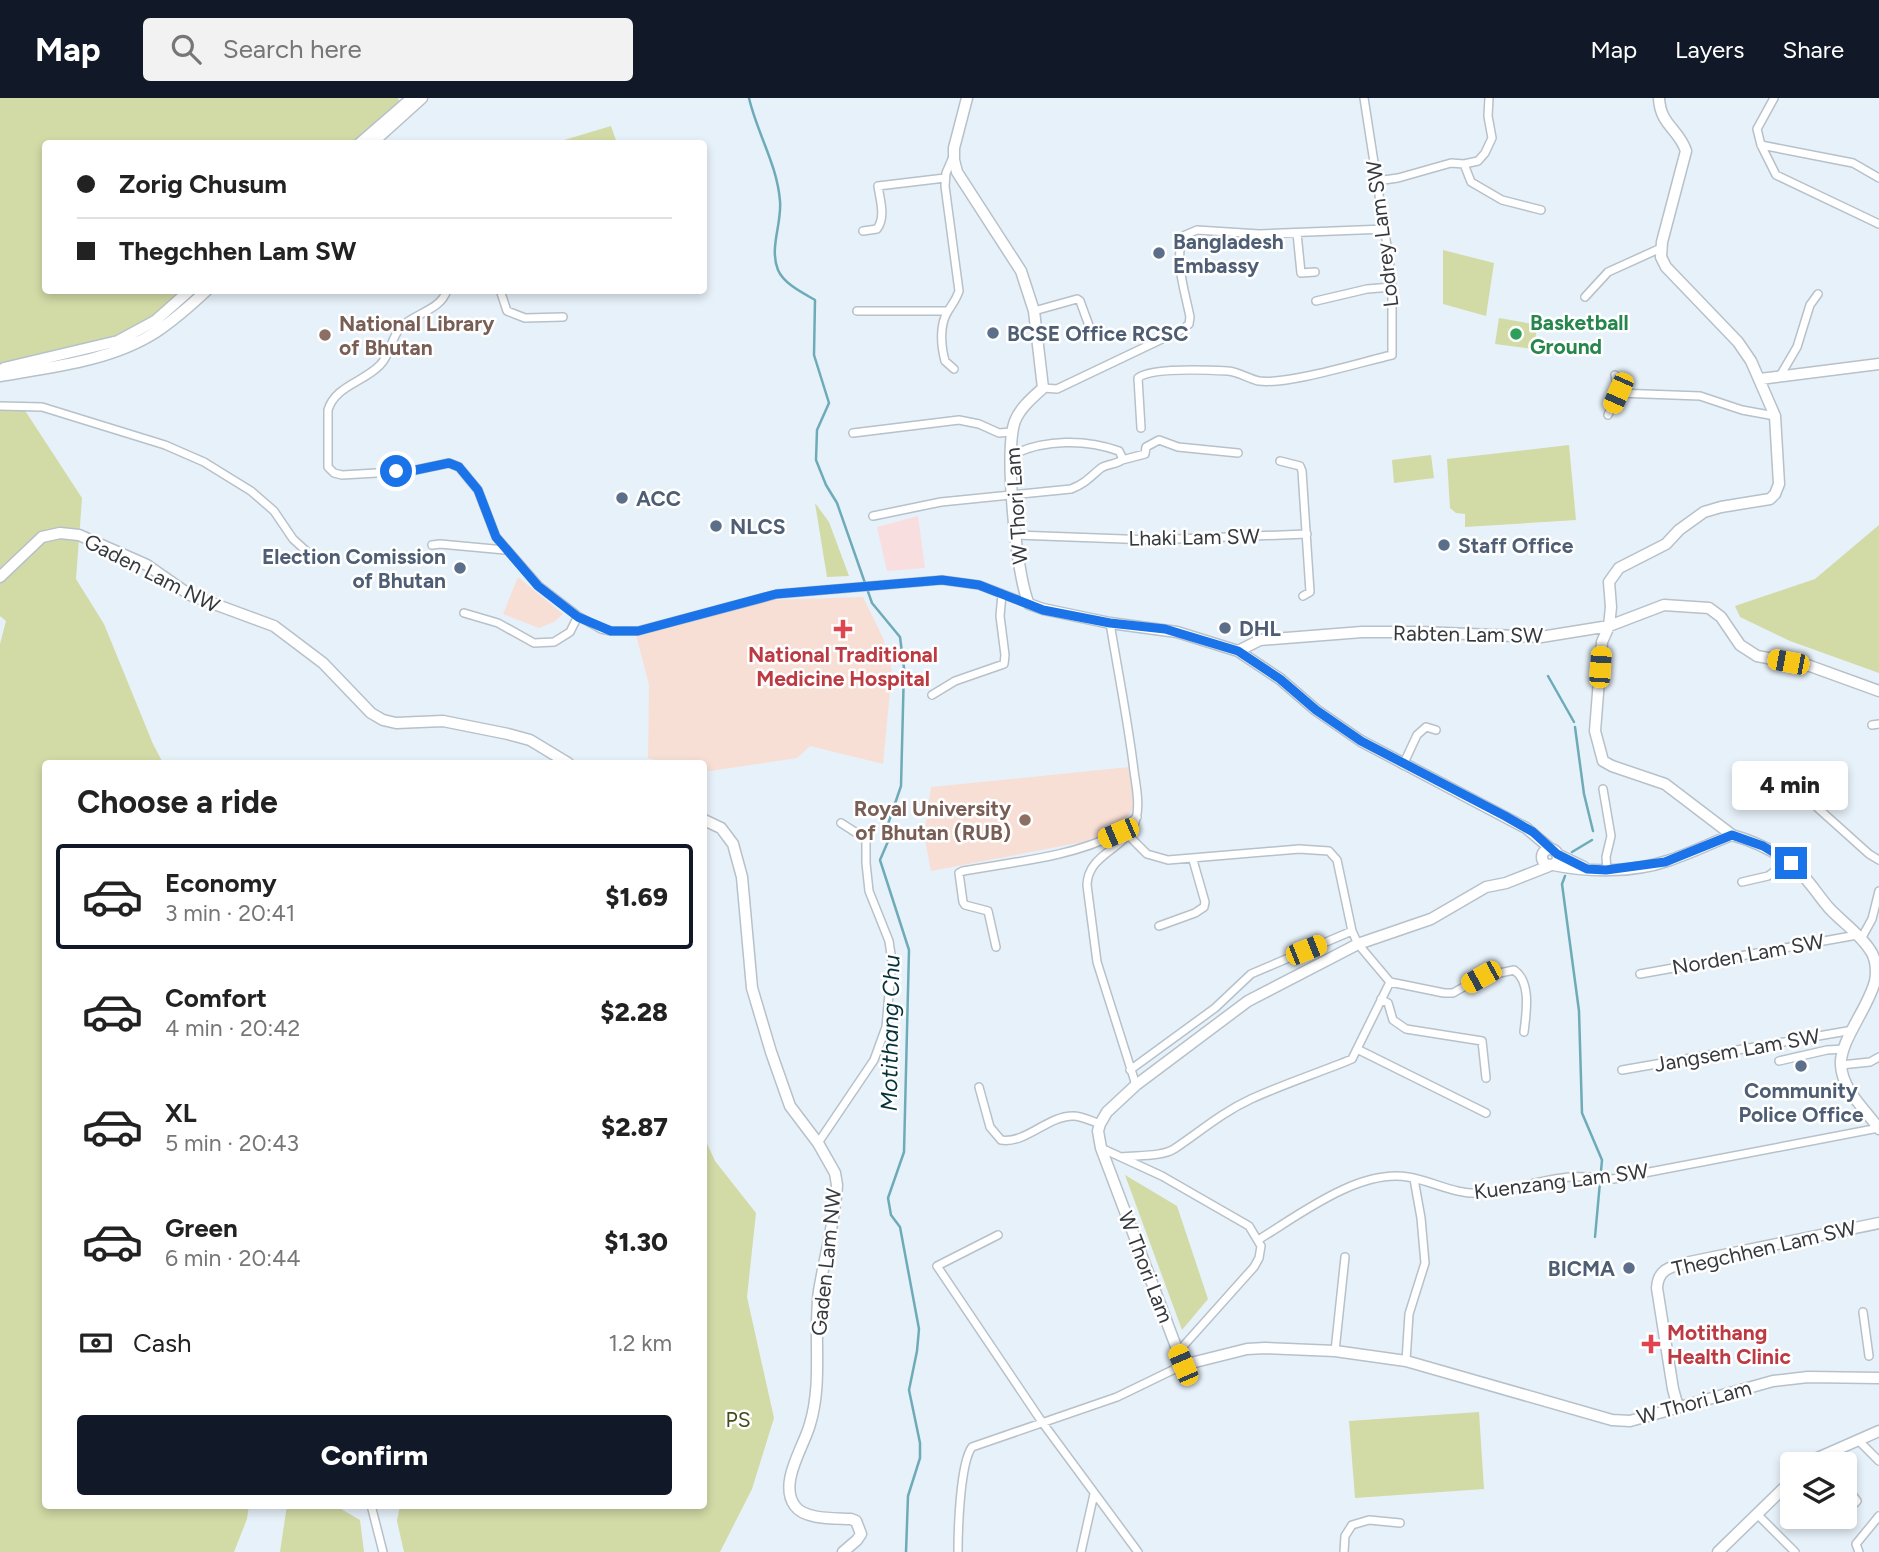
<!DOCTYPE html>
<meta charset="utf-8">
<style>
:root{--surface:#fff;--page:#f2f2f2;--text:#222;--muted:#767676;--line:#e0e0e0;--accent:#111827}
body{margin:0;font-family:Figtree,sans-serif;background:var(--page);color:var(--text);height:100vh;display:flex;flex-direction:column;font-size:26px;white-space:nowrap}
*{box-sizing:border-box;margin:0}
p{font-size:23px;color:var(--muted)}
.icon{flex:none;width:38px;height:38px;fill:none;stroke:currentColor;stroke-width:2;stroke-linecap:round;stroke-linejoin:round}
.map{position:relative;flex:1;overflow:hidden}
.details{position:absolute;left:42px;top:662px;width:665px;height:749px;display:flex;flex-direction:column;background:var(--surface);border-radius:7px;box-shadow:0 4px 10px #0003}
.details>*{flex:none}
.banner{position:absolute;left:42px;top:42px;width:665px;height:154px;border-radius:7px;box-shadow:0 4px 10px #0003;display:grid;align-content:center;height:154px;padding:0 35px;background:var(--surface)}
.controls{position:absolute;left:1780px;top:1354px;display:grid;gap:14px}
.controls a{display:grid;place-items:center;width:77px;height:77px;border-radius:7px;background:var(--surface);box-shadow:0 4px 10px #0003;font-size:35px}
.end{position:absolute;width:32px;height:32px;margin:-16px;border:9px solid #1a73e8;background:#fff;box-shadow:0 0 0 4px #fff}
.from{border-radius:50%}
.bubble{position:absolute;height:49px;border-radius:7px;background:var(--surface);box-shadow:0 4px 10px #0003;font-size:23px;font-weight:800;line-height:49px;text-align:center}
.car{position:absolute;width:21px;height:42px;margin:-21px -10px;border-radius:9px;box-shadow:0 0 5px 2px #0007;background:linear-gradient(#f5c518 24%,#345 0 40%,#f5c518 0 76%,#345 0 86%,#f5c518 0)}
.banner b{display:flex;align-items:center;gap:24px;height:66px;font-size:26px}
.banner b+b{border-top:2px solid var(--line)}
.banner i{width:18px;height:18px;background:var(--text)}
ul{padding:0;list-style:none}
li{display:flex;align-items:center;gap:21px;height:105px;margin:0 14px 10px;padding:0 21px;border:4px solid transparent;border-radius:7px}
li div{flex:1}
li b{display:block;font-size:26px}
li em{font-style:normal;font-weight:800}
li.on{border-color:var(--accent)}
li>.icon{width:63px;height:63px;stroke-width:1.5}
h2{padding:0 35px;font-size:32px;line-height:84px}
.pay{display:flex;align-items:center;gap:18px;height:77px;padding:0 35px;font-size:26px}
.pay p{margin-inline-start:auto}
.action{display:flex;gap:14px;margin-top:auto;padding:14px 35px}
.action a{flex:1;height:80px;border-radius:7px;background:var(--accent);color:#fff;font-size:28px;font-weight:800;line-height:80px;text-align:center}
header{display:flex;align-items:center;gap:42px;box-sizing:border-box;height:98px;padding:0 35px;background:var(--accent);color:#fff}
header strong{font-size:33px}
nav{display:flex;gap:38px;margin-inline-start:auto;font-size:24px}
.search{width:490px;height:63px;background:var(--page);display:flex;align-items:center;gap:18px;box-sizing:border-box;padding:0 24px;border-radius:7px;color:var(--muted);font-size:26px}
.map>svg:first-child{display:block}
</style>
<header>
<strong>Map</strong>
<div class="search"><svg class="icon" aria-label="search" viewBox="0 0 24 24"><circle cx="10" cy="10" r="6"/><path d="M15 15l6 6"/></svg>Search here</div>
<nav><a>Map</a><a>Layers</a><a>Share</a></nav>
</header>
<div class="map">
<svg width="1879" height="1454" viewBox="0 0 1879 1454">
<rect width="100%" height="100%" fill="#e7f1f9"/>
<path fill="#f9dee0" d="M918 418 925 470 887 473 877 429Z"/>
<path fill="#f8dfd6" d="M518 479 563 516 554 524 539 530 503 516Z
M863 499 883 540 892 572 883 666 810 648 797 660 704 674V665H666L648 660 649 587 636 537 768 502Z
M1129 669 1134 709 1128 718 1108 734 1083 744 931 773 924 737 931 689Z"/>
<path fill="#d2daa6" d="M0 0H398L400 5 355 45 46 46V192L191 193 137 235 0 271Z
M611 28 617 45H562L561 43Z
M1443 152 1494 165 1486 218 1443 206Z
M1499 220 1538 227 1533 251 1495 246Z
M0 307 22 308 82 400 76 481 104 526 153 646 163 665H46V1407H249L247 1421 234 1454H0V546L6 523 0 518Z
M1569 347 1576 422 1465 429V416L1456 415 1450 410 1447 361Z
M1431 357 1434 380 1394 385 1392 362Z
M815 405 829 424 849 478 827 479Z
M1879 427V575L1790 543 1740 519 1735 508 1815 481Z
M704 1039 715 1063 756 1115 747 1199 774 1320 752 1391 720 1454H404L397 1423 400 1407H704Z
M1125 1077 1177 1108 1208 1201 1182 1232Z
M1479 1314 1484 1391 1355 1400 1349 1323Z
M287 1407H334L360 1422 364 1454H280Z"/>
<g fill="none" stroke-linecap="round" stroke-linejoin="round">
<path stroke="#6eabb9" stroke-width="2.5" d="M749 0C757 35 777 66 780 103 782 126 769 150 778 172 784 186 803 195 815 202L814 257 829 305 817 332 816 362 826 387 837 405 872 505 900 539 904 570 901 688 888 726 889 741 880 762 909 852 904 1054 888 1100 891 1117 900 1129 919 1231 917 1253 909 1292 920 1345V1360L908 1398 906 1454
M1548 578 1574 624
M1575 629 1584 696 1593 733
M1572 754 1592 742
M1565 778 1562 786 1579 913 1582 1015 1602 1062 1595 1139"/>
<g stroke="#b7c1c9" stroke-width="10">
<path id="street" d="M1774 0 1757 31 1761 47 1776 77 1879 126
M1761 47 1853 65 1879 80
M953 59 946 75 945 88 959 193C956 202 953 205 948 213 939 227 941 248 945 263L954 271
M1464 66 1471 84 1502 102 1541 112
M1376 83 1398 80 1451 65 1464 66 1478 63 1485 55 1492 40 1488 18 1489 0
M863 133 877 131C886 119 880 102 878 88L945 80
M1297 135 1301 175 1315 174
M447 192C441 212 415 215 401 229 391 239 391 256 380 267 364 284 335 288 328 312V369L334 375 342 377 411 373 449 365 459 369 478 392 496 439 539 488 578 518 601 531 611 533H638L777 496 942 482 979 487 1029 506
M500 192 507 213 525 220 563 219
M1585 199 1608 174 1661 150
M1316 203 1367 191 1392 189
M857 213H948
M1034 213 1077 201 1080 203 1091 233
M1615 277 1618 295
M1780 278 1797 249 1810 207 1818 196
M1043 290 1057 291 1183 231 1189 226 1190 219C1185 193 1174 163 1183 138L1197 132 1259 136 1385 131
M0 308 42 309 165 347 204 364 251 393 274 413 293 441 316 462
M1608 317 1618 295 1700 298 1742 312 1775 318
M1141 330 1138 280C1151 269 1209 272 1228 273 1239 274 1249 281 1259 283 1288 287 1361 264 1392 257V189L1389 161 1364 0
M853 335 959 322 979 326 999 335 1012 334
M1122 362 1145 356 1146 349 1159 342 1178 349 1238 355
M1280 363 1300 368 1302 373 1310 494 1303 498
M873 418 941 404 1071 391C1086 385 1090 379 1101 370 1109 365 1117 367 1123 361L1119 353C1086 341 1044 341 1012 357
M1014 437 1151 442 1307 436
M432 447 440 446 505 452
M464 515 498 525 534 545 554 544 570 534 578 518
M1110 525C1118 574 1128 623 1134 673 1136 688 1140 706 1136 721 1129 751 1088 754 1087 787L1097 864 1136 987
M932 597 955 583 1004 566 1005 557 1000 518 1002 496
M1872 627 1879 626
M1403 667 1417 637 1426 629 1436 632
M1603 691 1611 738 1606 759 1607 772
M1810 703 1869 756 1879 762
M1742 784 1768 778 1779 770 1781 758
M1159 828 1195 815 1204 809 1205 804 1193 762
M1861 841 1872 821 1879 793
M996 849 988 813 965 807 963 804 959 775 963 773C1012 764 1072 759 1116 736 1124 732 1130 724 1137 719
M1640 876 1857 837
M1390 884 1444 895H1453L1481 879 1514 872C1532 884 1526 916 1524 934
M1381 901 1388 905 1393 922 1406 931 1482 943 1486 980
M1357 951 1486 1015
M1779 963 1827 952 1844 951
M1841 967 1870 964 1879 959
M1130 972 1215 910 1251 876 1352 833
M1622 972 1853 932
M979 989 990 1029 1001 1042C1026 1046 1047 1018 1073 1018 1082 1018 1091 1023 1100 1026
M818 1045 874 962 886 929 892 863 889 843 869 793 866 765V741L841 725
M1101 1050 1162 1078 1249 1128 1261 1148 1259 1160 1254 1169 1178 1254
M1121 1059C1136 1057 1161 1059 1174 1051 1201 1033 1221 1015 1251 1001 1284 986 1318 975 1352 961L1390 884 1358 846 1352 833 1337 762 1329 753 1299 751 1168 762 1147 756 1128 737
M998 1137 937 1168 1042 1324 1138 1454
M1258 1142C1299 1117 1358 1071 1408 1079 1433 1083 1455 1097 1481 1095 1511 1093 1541 1081 1571 1079 1585 1078 1599 1080 1613 1081L1879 1030
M1863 1214 1869 1258
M1335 1253 1345 1159
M1406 1263 1409 1216 1425 1165 1421 1120 1414 1081
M1858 1342 1879 1363
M1825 1358 1832 1367
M1844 1385 1857 1403 1854 1406
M371 1407 383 1454
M1757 1416 1795 1454
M958 1454C958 1432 960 1365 972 1349L1117 1299 1183 1267
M1081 1454 1094 1396
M1344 1454 1345 1438 1352 1427 1369 1422 1400 1425
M1859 1454 1856 1446 1879 1418"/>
</g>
<g stroke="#b7c1c9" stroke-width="13">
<path id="secondary" d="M967 0 954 50V62L957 74 1021 173 1034 213 1043 290C1033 299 1020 310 1015 323 1004 351 1016 478 1029 506L1043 511 1110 525 1177 534 1238 553 1280 581 1316 612 1361 643 1526 730 1551 751
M1659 0C1660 27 1679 31 1686 53L1662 144 1661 159 1666 169 1738 244 1751 263 1775 318 1779 386 1775 396 1770 401 1721 409 1704 414 1679 432 1666 446 1619 470 1609 484 1611 509 1609 528 1602 544 1595 633 1603 663 1612 668 1665 686 1732 737
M359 46 412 0
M371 46 422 0
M4 270 118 243 155 223 190 192
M0 278C52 269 111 263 156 234 174 222 191 207 207 192
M1760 281 1879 266
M0 479 42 439 60 435 79 437 147 467 190 497 274 528 323 565 371 615 383 622 396 625 443 623 508 636 530 642 568 665
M1238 553 1260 542 1362 534H1420L1541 539 1609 528 1664 507 1709 510 1721 519 1740 547 1757 558 1810 568 1879 593
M704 722 721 730 733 746 742 779 752 890 771 954 790 1008 818 1045 835 1075 837 1087C835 1123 825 1157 819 1193 813 1237 823 1283 810 1326 804 1349 778 1385 795 1408 805 1422 835 1420 851 1421L856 1423 861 1436 857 1442 843 1454
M1542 759a8 8 0 1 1 16 0a8 8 0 1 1-16 0Z
M1557 756 1584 769
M1553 767C1588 774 1632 775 1667 763 1689 756 1711 745 1732 737 1753 743 1773 752 1790 765 1806 777 1816 795 1829 810 1842 824 1860 836 1870 852 1876 860 1877 873 1875 883 1869 909 1839 944 1841 967 1842 992 1866 1012 1879 1031
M1549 768 1506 785 1486 789 1431 821 1358 846 1248 903 1136 987 1107 1014 1100 1026 1098 1033 1101 1050 1183 1267 1247 1251 1265 1250 1335 1253 1406 1263 1612 1322 1630 1323 1773 1283 1808 1279 1879 1280
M1678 1309 1673 1291 1657 1190C1658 1172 1669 1169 1685 1165L1879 1125
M1808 1367 1813 1362 1879 1333
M1718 1454 1792 1382"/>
</g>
<use href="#street" stroke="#fff" stroke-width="7"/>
<use href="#secondary" stroke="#fff" stroke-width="10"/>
</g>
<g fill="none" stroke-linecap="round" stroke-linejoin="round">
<path stroke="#1a73e8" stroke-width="9" d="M396 373H411L449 365 459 369 478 392 496 439 538 488 578 519 611 533H638L776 496 942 482 979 487 1043 512 1110 525 1165 531 1238 553 1280 581 1316 612 1361 643 1505 718 1533 734 1557 756 1587 771 1606 772 1665 764 1732 737 1763 748 1791 765"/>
</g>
<g fill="#5c6f8a" stroke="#fff" stroke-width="2.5">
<circle cx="1159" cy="155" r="7"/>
<circle cx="993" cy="235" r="7"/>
<circle cx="622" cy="400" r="7"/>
<circle cx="716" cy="428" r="7"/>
<circle cx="1444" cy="447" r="7"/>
<circle cx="460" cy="470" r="7"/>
<circle cx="1225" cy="530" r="7"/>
<circle cx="1801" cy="968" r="7"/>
<circle cx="1629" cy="1170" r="7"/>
</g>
<circle fill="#2e9e5b" stroke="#fff" stroke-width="2.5" cx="1516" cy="236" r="7"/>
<g fill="#8d6e63" stroke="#fff" stroke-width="2.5">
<circle cx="325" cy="237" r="7"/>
<circle cx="1025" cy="722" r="7"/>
</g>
<g fill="#e0444e" stroke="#fff" stroke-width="2.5">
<path d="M839.5 520.5h7v7h7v7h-7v7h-7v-7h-7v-7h7z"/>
<path d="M1647.5 1235.5h7v7h7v7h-7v7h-7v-7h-7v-7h7z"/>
</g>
<g text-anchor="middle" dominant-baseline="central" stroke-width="5" stroke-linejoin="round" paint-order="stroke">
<g font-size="21" fill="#363a3e" stroke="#fff">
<text transform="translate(1382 136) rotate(-97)">Lodrey Lam SW</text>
<text transform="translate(1016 408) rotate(-94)">W Thori Lam</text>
<text transform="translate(1194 439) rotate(-1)">Lhaki Lam SW</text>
<text transform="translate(152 475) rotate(27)">Gaden Lam NW</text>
<text transform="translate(1468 536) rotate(1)">Rabten Lam SW</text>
<text transform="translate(1748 856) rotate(-10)">Norden Lam SW</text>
<text transform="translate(1737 952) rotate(-10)">Jangsem Lam SW</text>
<text transform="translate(1561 1083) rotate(-7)">Kuenzang Lam SW</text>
<text transform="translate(1764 1150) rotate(-13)">Thegchhen Lam SW</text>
<text transform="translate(826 1164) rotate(-84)">Gaden Lam NW</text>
<text transform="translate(1146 1169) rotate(69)">W Thori Lam</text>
<text transform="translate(1694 1304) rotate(-15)">W Thori Lam</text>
</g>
<g font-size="21" font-weight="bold" fill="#4e5e75" stroke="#fff" text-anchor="start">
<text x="1173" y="143">Bangladesh<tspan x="1173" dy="24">Embassy</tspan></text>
<text x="1007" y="235">BCSE Office RCSC</text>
<text x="636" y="400">ACC</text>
<text x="730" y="428">NLCS</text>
<text x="1458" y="447">Staff Office</text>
<text x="446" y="458" text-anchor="end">Election Comission<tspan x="446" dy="24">of Bhutan</tspan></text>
<text x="1239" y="530">DHL</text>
<text x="1801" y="992" text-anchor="middle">Community<tspan x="1801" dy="24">Police Office</tspan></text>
<text x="1615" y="1170" text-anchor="end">BICMA</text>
</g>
<g font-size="21" font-weight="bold" fill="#27864d" stroke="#fff" text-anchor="start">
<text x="1530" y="224">Basketball<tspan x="1530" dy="24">Ground</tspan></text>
</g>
<g font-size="21" font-weight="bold" fill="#785e54" stroke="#fff" text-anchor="start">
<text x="339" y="225">National Library<tspan x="339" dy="24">of Bhutan</tspan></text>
<text x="1011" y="710" text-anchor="end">Royal University<tspan x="1011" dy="24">of Bhutan (RUB)</tspan></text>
</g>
<g font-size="21" font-weight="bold" fill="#be3a42" stroke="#fff">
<text x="843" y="556">National Traditional<tspan x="843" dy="24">Medicine Hospital</tspan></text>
<text x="1667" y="1234" text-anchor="start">Motithang<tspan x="1667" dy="24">Health Clinic</tspan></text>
</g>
<g font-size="21" fill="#454b1a" stroke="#fff">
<text x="738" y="1321">PS</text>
</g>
<g font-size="23" font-style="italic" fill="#053138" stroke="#fff">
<text transform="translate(890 935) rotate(-89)">Motithang Chu</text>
</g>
</g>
</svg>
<div class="controls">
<a><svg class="icon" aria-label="layers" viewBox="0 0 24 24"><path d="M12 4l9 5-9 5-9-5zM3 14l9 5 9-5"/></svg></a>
</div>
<i class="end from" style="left:396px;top:373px"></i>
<i class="end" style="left:1791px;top:765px"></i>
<div class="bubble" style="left:1732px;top:663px;width:116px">4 min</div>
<i class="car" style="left:1618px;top:295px;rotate:204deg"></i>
<i class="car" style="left:1788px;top:564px;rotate:281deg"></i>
<i class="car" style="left:1600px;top:569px;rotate:4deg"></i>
<i class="car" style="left:1118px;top:735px;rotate:247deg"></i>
<i class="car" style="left:1306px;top:852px;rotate:68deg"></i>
<i class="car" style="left:1481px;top:879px;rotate:241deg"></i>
<i class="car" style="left:1183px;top:1267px;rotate:337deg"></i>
<div class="banner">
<b><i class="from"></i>Zorig Chusum</b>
<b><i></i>Thegchhen Lam SW</b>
</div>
<section class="details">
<h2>Choose a ride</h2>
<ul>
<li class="on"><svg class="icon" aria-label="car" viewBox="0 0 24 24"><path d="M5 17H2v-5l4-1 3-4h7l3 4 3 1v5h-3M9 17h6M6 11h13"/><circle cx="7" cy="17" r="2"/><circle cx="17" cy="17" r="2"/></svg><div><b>Economy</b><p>3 min · 20:41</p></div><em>$1.69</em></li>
<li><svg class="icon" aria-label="car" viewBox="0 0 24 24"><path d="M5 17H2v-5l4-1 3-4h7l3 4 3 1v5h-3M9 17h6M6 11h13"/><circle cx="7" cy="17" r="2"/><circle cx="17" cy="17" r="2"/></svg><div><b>Comfort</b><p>4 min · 20:42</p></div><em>$2.28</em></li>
<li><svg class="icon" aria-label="car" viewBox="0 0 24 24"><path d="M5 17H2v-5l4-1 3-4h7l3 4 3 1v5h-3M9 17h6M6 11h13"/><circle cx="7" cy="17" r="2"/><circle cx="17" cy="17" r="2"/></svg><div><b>XL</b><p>5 min · 20:43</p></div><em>$2.87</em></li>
<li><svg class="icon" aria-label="car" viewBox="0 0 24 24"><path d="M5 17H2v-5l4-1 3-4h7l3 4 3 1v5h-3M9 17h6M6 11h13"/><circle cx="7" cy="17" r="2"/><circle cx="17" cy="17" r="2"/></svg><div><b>Green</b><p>6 min · 20:44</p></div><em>$1.30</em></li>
</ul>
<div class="pay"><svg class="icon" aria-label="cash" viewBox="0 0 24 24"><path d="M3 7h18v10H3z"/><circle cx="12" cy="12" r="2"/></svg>Cash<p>1.2 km</p></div>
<div class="action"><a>Confirm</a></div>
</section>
</div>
